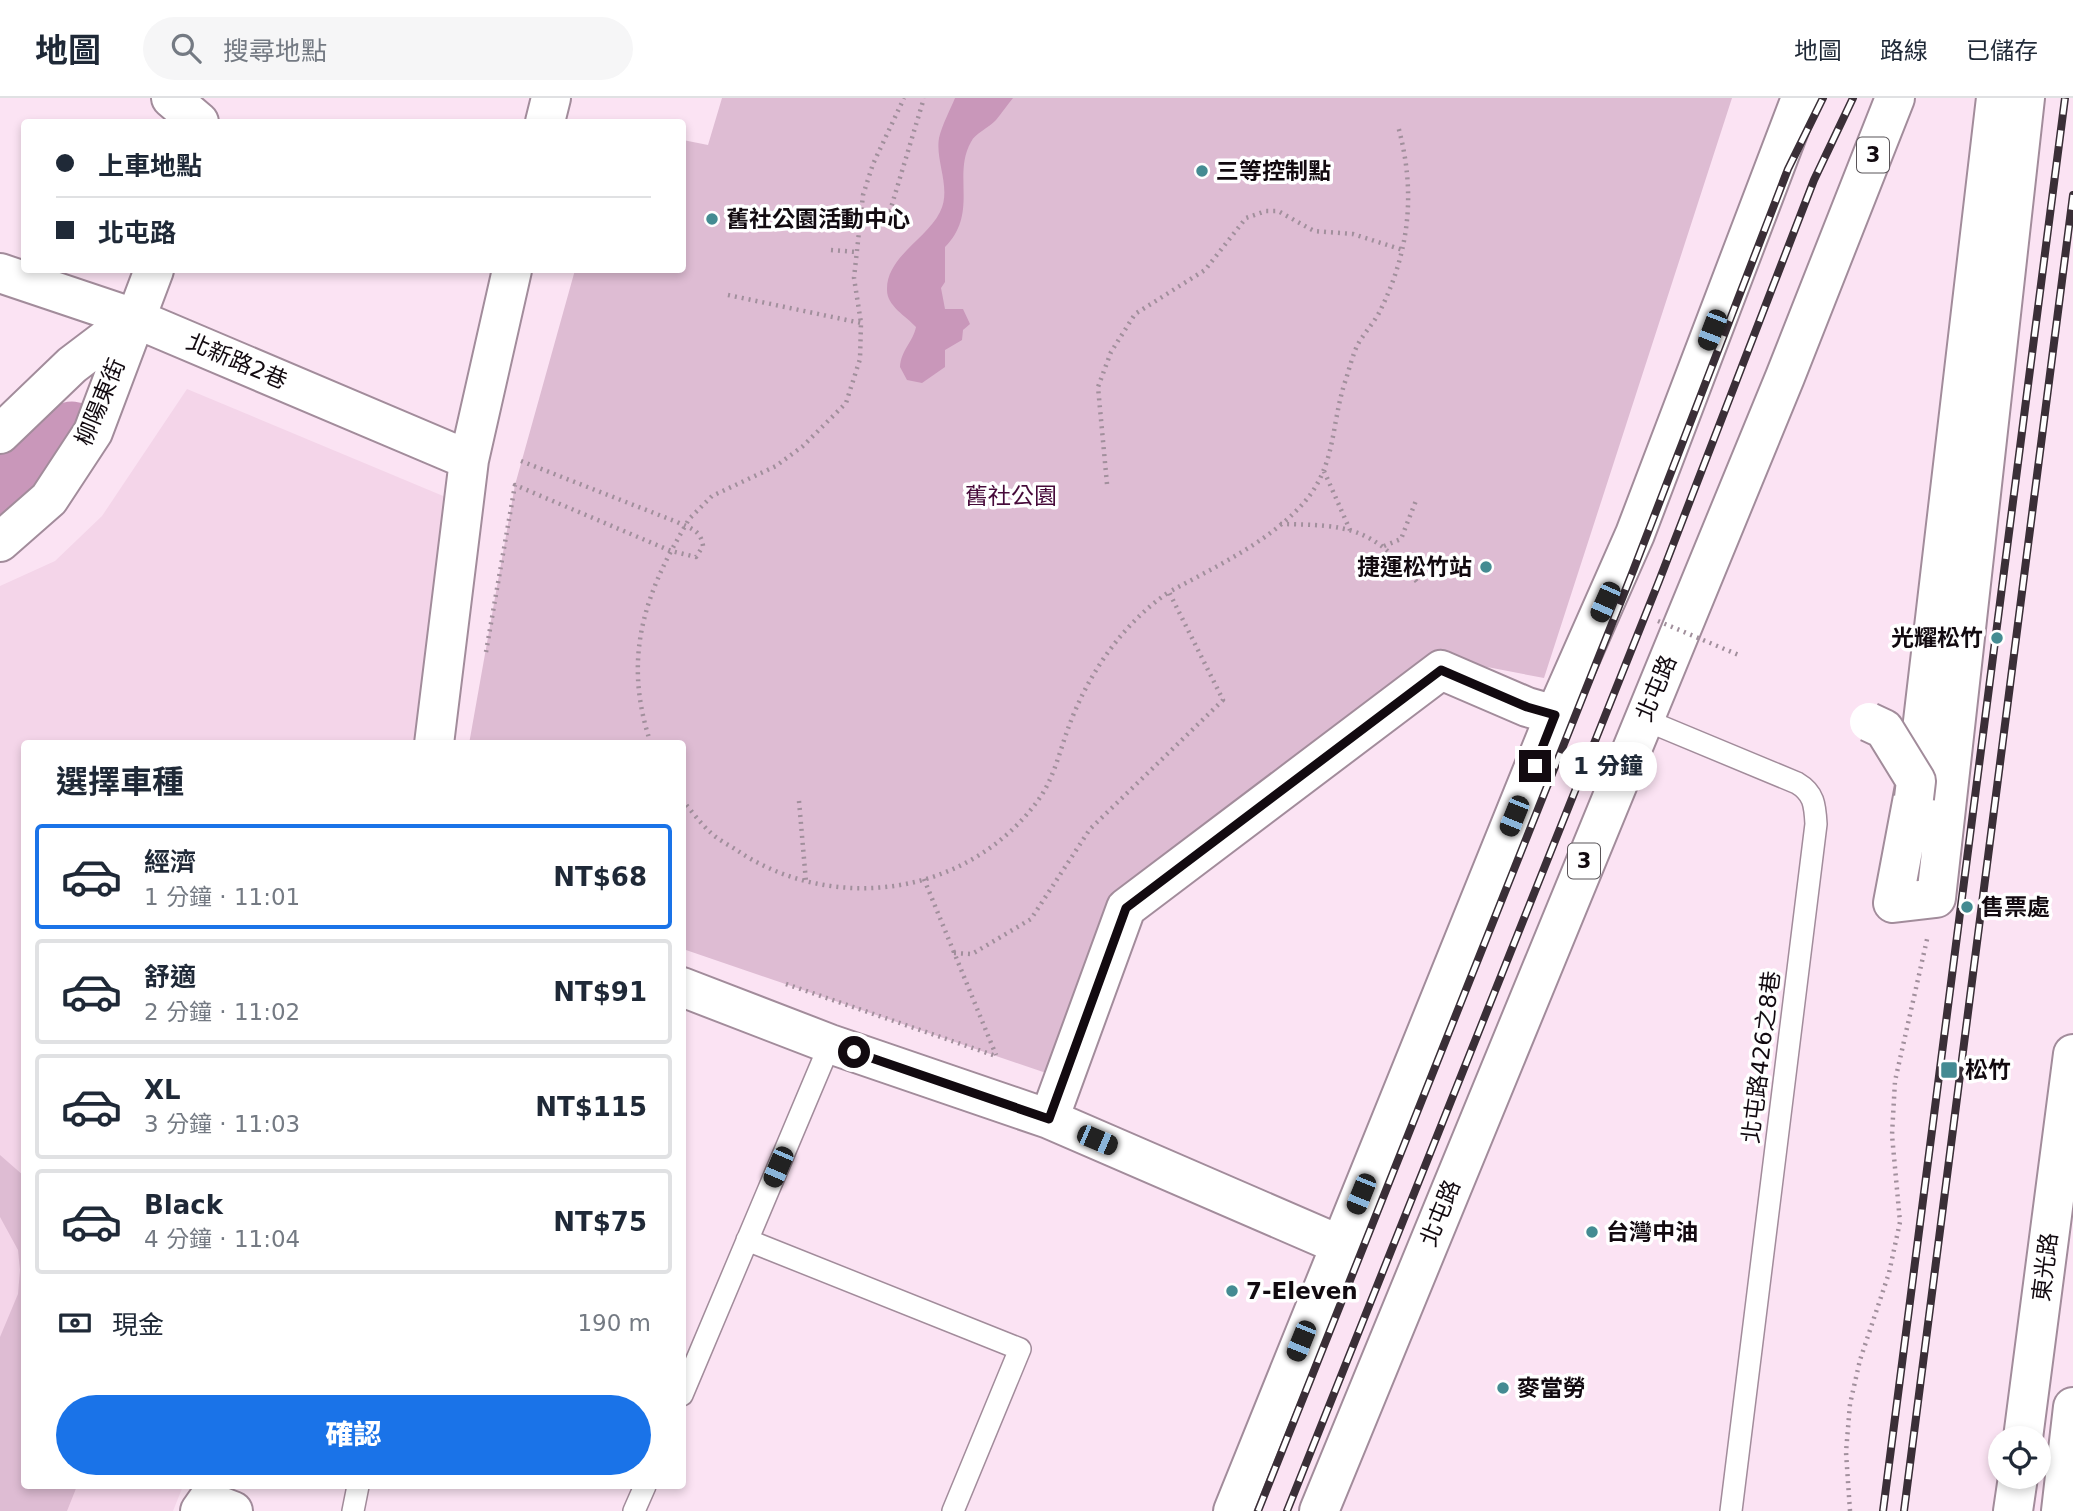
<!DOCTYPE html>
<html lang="zh-TW">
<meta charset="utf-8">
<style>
:root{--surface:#fff;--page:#f6f6f7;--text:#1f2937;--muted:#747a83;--line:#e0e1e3;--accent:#1a73e8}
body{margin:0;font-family:"DejaVu Sans","Noto Sans TC",sans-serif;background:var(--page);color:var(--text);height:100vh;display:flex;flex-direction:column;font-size:26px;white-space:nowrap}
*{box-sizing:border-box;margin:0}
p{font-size:23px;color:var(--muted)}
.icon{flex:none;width:38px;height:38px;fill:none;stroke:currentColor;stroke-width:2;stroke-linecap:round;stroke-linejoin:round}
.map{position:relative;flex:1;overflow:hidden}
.side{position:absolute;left:21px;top:642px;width:665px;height:749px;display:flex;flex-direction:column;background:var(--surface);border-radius:7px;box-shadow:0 4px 10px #0003}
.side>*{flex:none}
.guide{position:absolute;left:21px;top:21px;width:665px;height:154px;border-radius:7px;box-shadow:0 4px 10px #0003;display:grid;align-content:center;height:154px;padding:0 35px;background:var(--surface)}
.buttons{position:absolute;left:1988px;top:1328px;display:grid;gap:14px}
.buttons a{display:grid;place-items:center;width:63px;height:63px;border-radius:50%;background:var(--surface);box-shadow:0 4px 10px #0003;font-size:35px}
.end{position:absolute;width:32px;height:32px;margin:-16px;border:9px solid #120a10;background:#fff;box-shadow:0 0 0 4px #fff}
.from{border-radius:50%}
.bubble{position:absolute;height:49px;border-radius:24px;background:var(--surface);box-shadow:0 4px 10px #0003;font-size:23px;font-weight:800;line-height:49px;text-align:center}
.car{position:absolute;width:21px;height:42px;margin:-21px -10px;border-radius:9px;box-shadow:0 0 5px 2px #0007;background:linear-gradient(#222 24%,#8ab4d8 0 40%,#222 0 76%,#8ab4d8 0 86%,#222 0)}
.guide b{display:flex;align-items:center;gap:24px;height:66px;font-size:26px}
.guide b+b{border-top:2px solid var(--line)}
.guide i{width:18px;height:18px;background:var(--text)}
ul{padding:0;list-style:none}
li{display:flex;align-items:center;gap:21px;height:105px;margin:0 14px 10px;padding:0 21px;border:4px solid var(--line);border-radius:7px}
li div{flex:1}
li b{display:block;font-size:26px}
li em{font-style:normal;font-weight:800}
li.active{border-color:var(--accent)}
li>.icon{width:63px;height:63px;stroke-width:1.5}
h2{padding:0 35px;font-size:32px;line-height:84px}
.pay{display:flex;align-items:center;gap:18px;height:77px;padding:0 35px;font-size:26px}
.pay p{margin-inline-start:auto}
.primary-button{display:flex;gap:14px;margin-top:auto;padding:14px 35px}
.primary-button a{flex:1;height:80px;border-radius:42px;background:var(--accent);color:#fff;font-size:28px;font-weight:800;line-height:80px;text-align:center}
header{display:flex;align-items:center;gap:42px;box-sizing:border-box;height:98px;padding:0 35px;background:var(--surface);border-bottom:2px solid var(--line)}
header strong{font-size:33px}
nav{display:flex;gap:38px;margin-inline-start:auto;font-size:24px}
.search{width:490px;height:63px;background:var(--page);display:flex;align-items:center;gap:18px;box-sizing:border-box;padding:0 24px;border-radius:38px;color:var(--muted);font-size:26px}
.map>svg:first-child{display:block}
</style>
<header>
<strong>地圖</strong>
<div class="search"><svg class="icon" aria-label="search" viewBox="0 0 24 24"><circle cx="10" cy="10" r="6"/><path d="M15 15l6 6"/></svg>搜尋地點</div>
<nav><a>地圖</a><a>路線</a><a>已儲存</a></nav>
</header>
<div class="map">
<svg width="2073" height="1413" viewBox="0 0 2073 1413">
<rect width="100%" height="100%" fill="#fbe3f3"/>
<path fill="#f4d5e9" d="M187 291 448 400 431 646H24V1388H183L173 1413H0V488L55 463 102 418Z"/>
<path fill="#debcd3" d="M722 0H1732L1544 580 1456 563 1123 810 1052 977 683 851 682 646H469L515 387 575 172H682L683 42 708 47Z
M0 1057 24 1078V1388H77L67 1413H0V1239L18 1196 20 1172 18 1152 0 1119Z"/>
<path fill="#c997ba" d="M955 0H1013C1007 7 1002 15 996 22 989 30 975 35 971 44 952 77 979 115 945 149V184L941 190 945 211H963L970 226 963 232 962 242 945 252V269L922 285 907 282 900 269C901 252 913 244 916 229 906 218 887 208 887 192 886 159 927 141 940 114 952 91 935 63 939 40 942 27 950 12 955 0Z"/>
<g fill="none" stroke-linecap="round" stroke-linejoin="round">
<path stroke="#c997ba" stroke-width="63" d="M0 393 72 335"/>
<g stroke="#a28c9b" stroke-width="24">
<path id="lane" d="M1643 621 1797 685C1814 695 1815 707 1816 726L1731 1413
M747 1142 1020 1251 953 1413
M682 1297 830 946
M353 1413 358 1388
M634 1413 645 1388"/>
</g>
<g stroke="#a28c9b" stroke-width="42">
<path id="street" d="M171 0 199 24
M1996 0 1916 683 1893 805 1936 800 2025 0
M545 24 551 0
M0 175 134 220 469 362
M0 336 72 267 134 220
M0 444 49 401 93 334 154 172
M434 646 469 362 512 172
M682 889 830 946 1049 1021 1340 1147
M1049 1021 1126 810 1441 572 1527 609 1555 617
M2023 1340 2073 956
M200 1413 207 1403 233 1413
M2013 1413 2018 1379
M2061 1413 2073 1309"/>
</g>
<g stroke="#a28c9b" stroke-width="42">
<path id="primary" d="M1233 1413 1555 617 1635 436 1801 0
M1319 1413 1785 279 1895 0"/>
</g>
<path stroke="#a18f9c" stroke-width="4.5" stroke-dasharray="2 5" stroke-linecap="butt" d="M861 116 890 113 924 0
M831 152 856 154
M728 197 861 225
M521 363 677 424C690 430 701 432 703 448L696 459 671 453C637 518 627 575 651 646
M1324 373 1350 432
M1107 386 1098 289 1111 254 1135 216 1205 172 1246 120 1266 113H1278L1314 133 1353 136 1403 152
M1280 426C1349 427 1372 429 1417 484
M1384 448 1401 441 1417 400
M486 554 515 387 671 453 689 421 712 398 776 368 803 348 846 305 860 261 861 225 854 180 863 97 873 66 904 0
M682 702C691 712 700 725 710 734 718 742 731 748 741 755 838 817 971 796 1039 701 1054 680 1060 652 1069 628 1088 576 1123 525 1169 494
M799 703 806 784
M924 781 996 957
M954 855 972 856 1031 821 1090 731 1223 602 1169 494C1213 470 1263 447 1298 411 1337 372 1330 330 1345 284 1349 272 1352 259 1357 248 1363 236 1374 225 1380 213 1410 152 1416 93 1398 28
M786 886 996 958
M1850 1413 1846 1354 1850 1306 1860 1262 1889 1175 1900 1124 1892 1037 1895 983 1928 837"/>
<use href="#lane" stroke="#fff" stroke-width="21"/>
<use href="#street" stroke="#fff" stroke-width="38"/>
<use href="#primary" stroke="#fff" stroke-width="38"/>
<g stroke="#3a2f37" stroke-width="8">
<path id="rail" d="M1258 1413 1633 473 1788 71 1823 0
M1287 1413 1659 483 1814 82 1853 0
M1883 1413 2065 0
M1904 1413 2073 97"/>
</g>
<use href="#rail" stroke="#fff" stroke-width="5" stroke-dasharray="16" stroke-linecap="butt"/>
<g stroke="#a28c9b" stroke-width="42" stroke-linecap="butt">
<path id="street-bridge" d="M1869 624 1884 631 1916 683 1914 700"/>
</g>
<path stroke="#a18f9c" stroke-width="4.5" stroke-dasharray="2 5" stroke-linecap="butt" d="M1658 523 1741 558"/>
<use href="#street-bridge" stroke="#fff" stroke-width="38"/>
</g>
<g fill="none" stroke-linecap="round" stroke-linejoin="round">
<path stroke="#120a10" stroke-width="9" d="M854 954 1049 1021 1126 810 1441 572 1527 609 1555 617 1535 668"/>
</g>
<g fill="#448b92" stroke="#fff" stroke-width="2.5">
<circle cx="1202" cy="73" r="7"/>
<circle cx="712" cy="121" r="7"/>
<circle cx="1486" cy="469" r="7"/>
<circle cx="1997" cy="540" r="7"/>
<circle cx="1967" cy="809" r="7"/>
<rect x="1940" y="963" width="18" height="18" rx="3.5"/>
<circle cx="1592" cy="1134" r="7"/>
<circle cx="1232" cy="1193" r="7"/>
<circle cx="1503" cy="1290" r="7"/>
</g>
<g text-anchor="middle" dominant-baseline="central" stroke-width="7" stroke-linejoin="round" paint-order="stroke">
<g fill="#fff" stroke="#595458" stroke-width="2">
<rect x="1857" y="39.5" width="32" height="35" rx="5"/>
<rect x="1568" y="745.5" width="32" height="35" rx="5"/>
</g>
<g font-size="21" font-weight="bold" fill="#120a10">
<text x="1873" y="57">3</text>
<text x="1584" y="763">3</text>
</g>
<g font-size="23" font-weight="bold" fill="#120a10" stroke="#fff" text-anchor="start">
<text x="1216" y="73">三等控制點</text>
<text x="726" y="121">舊社公園活動中心</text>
<text x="1472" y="469" text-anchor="end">捷運松竹站</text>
<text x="1983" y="540" text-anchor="end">光耀松竹</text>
<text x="1981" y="809">售票處</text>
<text x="1965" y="972">松竹</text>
<text x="1606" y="1134">台灣中油</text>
<text x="1246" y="1193">7-Eleven</text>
<text x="1517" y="1290">麥當勞</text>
</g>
<g font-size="23" fill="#120a10" stroke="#fff">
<text transform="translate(237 263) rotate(23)">北新路2巷</text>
<text transform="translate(100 304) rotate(-67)">柳陽東街</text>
<text transform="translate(1656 590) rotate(-67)">北屯路</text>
<text transform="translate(1761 959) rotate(-83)">北屯路426之8巷</text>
<text transform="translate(1440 1115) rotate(-68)">北屯路</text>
<text transform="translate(2045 1169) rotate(-83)">東光路</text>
</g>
<g font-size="23" fill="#470b3a" stroke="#fff">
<text x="1011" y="398">舊社公園</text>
</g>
</g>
</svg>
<div class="buttons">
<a><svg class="icon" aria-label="locate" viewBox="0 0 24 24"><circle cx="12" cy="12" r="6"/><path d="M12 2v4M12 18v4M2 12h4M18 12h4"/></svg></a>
</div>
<i class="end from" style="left:854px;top:954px"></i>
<i class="end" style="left:1535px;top:668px"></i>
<div class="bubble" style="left:1559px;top:644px;width:98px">1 分鐘</div>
<i class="car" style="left:1712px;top:232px;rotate:201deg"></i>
<i class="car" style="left:1605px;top:504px;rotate:204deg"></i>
<i class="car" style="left:1514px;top:718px;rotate:202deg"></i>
<i class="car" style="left:1097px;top:1042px;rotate:113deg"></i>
<i class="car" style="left:778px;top:1069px;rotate:203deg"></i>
<i class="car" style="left:1361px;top:1096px;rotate:202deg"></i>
<i class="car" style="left:1301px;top:1243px;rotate:202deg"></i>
<div class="guide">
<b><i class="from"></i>上車地點</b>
<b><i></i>北屯路</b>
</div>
<section class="side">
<h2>選擇車種</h2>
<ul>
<li class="active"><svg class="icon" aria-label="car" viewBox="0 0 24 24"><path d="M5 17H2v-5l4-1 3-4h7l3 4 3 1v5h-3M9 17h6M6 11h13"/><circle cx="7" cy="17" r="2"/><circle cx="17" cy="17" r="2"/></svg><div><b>經濟</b><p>1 分鐘 · 11:01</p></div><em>NT$68</em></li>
<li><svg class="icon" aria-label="car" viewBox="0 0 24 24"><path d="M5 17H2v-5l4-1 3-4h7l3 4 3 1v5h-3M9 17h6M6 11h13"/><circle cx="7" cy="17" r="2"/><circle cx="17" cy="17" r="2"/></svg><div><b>舒適</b><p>2 分鐘 · 11:02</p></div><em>NT$91</em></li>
<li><svg class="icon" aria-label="car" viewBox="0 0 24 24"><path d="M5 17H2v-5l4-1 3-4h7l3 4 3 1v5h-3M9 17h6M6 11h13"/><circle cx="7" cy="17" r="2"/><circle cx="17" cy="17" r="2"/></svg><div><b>XL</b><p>3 分鐘 · 11:03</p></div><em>NT$115</em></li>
<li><svg class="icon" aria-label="car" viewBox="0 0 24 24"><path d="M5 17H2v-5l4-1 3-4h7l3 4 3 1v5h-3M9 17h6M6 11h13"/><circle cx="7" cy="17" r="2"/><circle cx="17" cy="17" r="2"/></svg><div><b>Black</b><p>4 分鐘 · 11:04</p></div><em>NT$75</em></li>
</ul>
<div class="pay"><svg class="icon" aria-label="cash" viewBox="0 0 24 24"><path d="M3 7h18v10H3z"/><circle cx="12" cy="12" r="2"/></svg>現金<p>190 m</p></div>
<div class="primary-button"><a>確認</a></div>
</section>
</div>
